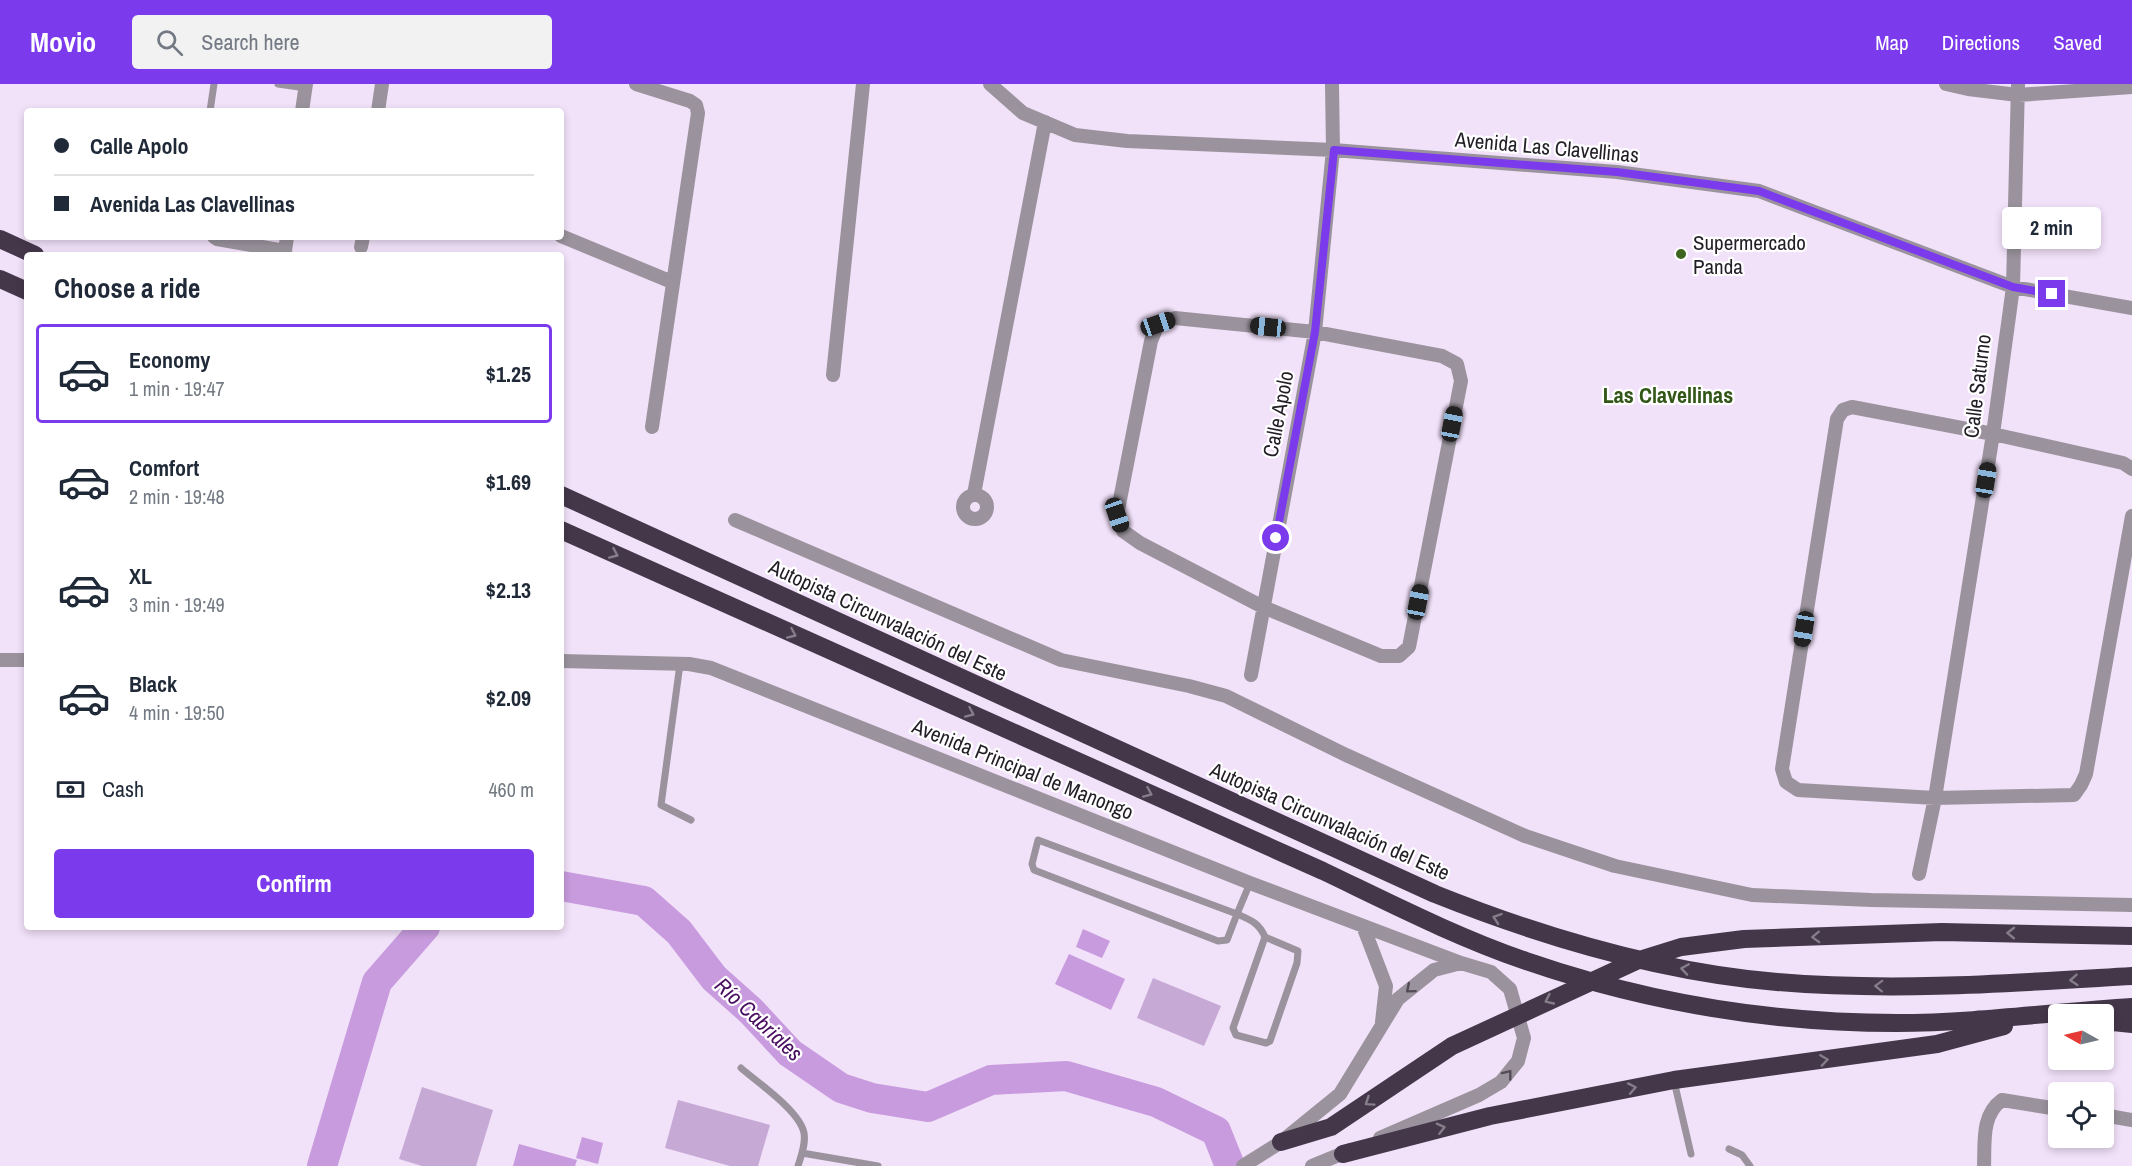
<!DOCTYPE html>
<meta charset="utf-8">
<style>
:root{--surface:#fff;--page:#f2f2f3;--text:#1f2937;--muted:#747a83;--line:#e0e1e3;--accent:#7c3aed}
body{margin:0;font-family:"Archivo Narrow",sans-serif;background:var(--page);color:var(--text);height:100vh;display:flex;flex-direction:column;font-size:22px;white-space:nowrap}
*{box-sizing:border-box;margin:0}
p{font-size:20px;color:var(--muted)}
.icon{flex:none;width:33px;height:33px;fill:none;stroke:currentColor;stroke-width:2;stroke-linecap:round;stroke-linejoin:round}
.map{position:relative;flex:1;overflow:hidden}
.panel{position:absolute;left:24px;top:168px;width:540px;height:678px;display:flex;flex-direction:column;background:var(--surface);border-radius:6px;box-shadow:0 3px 9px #0003}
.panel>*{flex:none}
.hud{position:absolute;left:24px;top:24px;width:540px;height:132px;border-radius:6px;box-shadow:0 3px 9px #0003;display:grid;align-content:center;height:132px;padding:0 30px;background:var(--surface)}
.needle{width:39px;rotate:278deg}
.fabs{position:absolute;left:2048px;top:920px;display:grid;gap:12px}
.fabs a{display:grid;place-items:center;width:66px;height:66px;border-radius:6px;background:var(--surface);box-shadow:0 3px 9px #0003;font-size:30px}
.end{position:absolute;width:27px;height:27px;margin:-14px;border:8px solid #7c3aed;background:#fff;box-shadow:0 0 0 3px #fff}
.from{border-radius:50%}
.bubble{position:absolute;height:42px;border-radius:6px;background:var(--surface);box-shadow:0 3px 9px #0003;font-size:20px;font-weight:800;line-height:42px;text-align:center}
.car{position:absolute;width:18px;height:36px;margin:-18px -9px;border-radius:8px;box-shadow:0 0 4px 2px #0007;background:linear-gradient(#222 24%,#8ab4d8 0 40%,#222 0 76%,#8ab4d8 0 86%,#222 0)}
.hud b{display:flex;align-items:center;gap:21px;height:57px;font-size:22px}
.hud b+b{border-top:2px solid var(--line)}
.hud i{width:15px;height:15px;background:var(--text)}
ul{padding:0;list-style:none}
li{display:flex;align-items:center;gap:18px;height:99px;margin:0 12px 9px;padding:0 18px;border:3px solid transparent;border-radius:6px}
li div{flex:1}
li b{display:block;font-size:22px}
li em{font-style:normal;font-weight:800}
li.on{border-color:var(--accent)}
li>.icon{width:54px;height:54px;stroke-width:1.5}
h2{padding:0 30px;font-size:27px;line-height:72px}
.pay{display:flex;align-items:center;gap:15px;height:66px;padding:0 30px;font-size:22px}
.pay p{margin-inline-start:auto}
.button{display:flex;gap:12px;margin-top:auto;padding:12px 30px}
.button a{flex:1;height:69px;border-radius:6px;background:var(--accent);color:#fff;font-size:24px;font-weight:800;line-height:69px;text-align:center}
header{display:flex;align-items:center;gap:36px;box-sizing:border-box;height:84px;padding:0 30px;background:var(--accent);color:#fff}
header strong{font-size:28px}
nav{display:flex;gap:33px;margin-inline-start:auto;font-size:21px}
.search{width:420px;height:54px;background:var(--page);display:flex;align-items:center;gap:15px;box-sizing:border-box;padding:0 21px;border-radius:6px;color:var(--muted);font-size:22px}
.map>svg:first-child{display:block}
</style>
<header>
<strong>Movio</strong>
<div class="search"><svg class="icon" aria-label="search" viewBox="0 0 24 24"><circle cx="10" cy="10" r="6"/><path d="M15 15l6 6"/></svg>Search here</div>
<nav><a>Map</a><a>Directions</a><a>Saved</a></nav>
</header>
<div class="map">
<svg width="2132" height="1082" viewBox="0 0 2132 1082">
<rect width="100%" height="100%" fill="#f1e1f9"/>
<path fill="#c7a9d6" d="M1153 894 1221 922 1204 962 1137 934Z
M422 1003 493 1026 476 1082H422L399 1075Z
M678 1016 770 1041 758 1082H730L665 1064Z"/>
<path fill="#c89bde" d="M1083 845 1110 857 1102 874 1076 863Z
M1069 870 1125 895 1111 926 1055 900Z
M582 1053 603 1059 598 1080 576 1074Z
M519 1060 577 1076 575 1082H513Z"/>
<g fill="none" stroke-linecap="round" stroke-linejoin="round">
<path stroke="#c89bde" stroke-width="30" d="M561 802 644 817 679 848 714 894 751 927 790 969 841 1004 872 1014 928 1023 991 996 1066 992 1156 1018 1216 1047 1230 1082
M322 1082 377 898 425 843"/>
<path stroke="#9a939d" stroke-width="7" d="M278 0 306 4
M210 27 214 0
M680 580 661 721 691 736
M1038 756 1237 830 1227 856 1218 857 1034 786 1032 780Z
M1250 799 1237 830C1251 836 1259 839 1265 853L1298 867 1297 879 1270 957 1266 959 1236 951 1233 944 1265 853
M741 984C758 999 800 1027 804 1049 806 1060 801 1072 798 1082
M1674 997 1691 1070
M1729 1065 1742 1071 1750 1082
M802 1069 878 1082"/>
<path stroke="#9a939d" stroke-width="14" d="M636 0 690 17 696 21 698 29 652 343
M990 0 1023 29 1075 51 1127 57 1333 66 1617 88 1759 107 2013 203 2132 224
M1946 0 1968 5 2018 11 2132 3
M302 27 306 0
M378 27 382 0
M561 152 672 198
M214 153 217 155 285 167 287 153
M361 163 363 153
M1175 234 1315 248 1442 272 1457 280 1461 297 1409 563 1399 572H1381L1263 523 1140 459 1123 447 1117 431 1151 257 1158 240Z
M833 291 863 0
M2132 385 2123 379 1993 350 1852 323 1843 326 1837 335 1782 685 1786 698 1798 706 1935 714 2074 711 2081 701 2086 690 2132 432
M974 410 1045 38
M963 423a12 12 0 1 1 24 0a12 12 0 1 1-24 0Z
M735 436 1061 576 1189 602 1226 612 1346 671 1525 752 1615 782 1752 811 1871 816 2132 821
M0 576H27
M561 577 689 580 711 584 1250 799 1461 879 1491 888 1510 905 1524 954 1518 977 1501 998 1479 1011 1380 1054
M1251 591 1315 248 1333 66 1332 0
M1919 790 1935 714 1993 350 2013 203 2018 0
M1363 842 1386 902 1382 938
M2103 1031 2132 1036
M1243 1082 1281 1058 1340 1010 1398 915 1434 886 1461 879
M1312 1082 1351 1066
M1984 1082C1985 1059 1981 1031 2002 1016L2058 1025"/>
<path stroke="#44374a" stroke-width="18" d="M0 155 35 171
M0 195 27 207
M561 411 1435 810C1545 854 1659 888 1777 898 1896 908 2014 899 2132 892
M561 446 1323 787C1390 819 1456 853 1526 877 1645 918 1772 939 1897 939 1975 939 2054 928 2132 923
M2103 937 2132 940
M1281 1058 1331 1043 1452 962 1636 877 1681 863 1744 855 1942 848 2132 852
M1343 1070 1490 1032 1674 996 1937 960 2004 942"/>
</g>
<defs><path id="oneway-chevron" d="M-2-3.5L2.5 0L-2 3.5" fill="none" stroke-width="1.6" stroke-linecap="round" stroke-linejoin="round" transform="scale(1.5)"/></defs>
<g stroke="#857d89">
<use href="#oneway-chevron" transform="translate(614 470) rotate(24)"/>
<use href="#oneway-chevron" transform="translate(792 550) rotate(24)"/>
<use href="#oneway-chevron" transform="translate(970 629) rotate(24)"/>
<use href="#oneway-chevron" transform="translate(1148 709) rotate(24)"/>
<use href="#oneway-chevron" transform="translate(1497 834) rotate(-161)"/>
<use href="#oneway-chevron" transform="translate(2011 849) rotate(-179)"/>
<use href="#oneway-chevron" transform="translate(1816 853) rotate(178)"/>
<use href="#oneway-chevron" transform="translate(1685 885) rotate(-171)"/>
<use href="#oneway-chevron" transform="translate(2074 896) rotate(176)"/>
<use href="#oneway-chevron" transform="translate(1879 902) rotate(-178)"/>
<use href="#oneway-chevron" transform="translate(1549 916) rotate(155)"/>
<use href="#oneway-chevron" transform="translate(1824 976) rotate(-8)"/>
<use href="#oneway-chevron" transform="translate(1632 1004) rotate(-11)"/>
<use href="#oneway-chevron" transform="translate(1369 1018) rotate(146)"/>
<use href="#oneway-chevron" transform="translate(1441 1044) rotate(-14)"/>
</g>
<g stroke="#534c56">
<use href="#oneway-chevron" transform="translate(1410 905) rotate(140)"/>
<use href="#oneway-chevron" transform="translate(1508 990) rotate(-52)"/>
</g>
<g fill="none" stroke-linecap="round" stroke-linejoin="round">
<path stroke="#7c3aed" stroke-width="8" d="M1276 454 1315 248 1334 66 1617 88 1759 107 2013 203 2052 210"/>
</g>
<circle fill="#3d6520" stroke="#fff" stroke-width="2" cx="1681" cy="170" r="6"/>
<g text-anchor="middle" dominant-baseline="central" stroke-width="4.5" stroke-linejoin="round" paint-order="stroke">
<g font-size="21" fill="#231d26" stroke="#fff">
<text transform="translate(1547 63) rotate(5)">Avenida Las Clavellinas</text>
<text transform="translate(1977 302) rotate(-83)">Calle Saturno</text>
<text transform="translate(1278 330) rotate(-79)">Calle Apolo</text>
<text transform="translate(888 536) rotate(25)">Autopista Circunvalación del Este</text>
<text transform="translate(1023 685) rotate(22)">Avenida Principal de Manongo</text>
<text transform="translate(1330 737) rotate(24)">Autopista Circunvalación del Este</text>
</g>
<g font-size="21" fill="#231d26" stroke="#fff" text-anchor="start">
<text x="1693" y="158">Supermercado<tspan x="1693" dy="24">Panda</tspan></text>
</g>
<g font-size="22" font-weight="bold" fill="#325617" stroke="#fff">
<text x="1668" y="311">Las Clavellinas</text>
</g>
<g font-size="22" font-style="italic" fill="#480d5e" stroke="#fff">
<text transform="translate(759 935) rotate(43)">Río Cabriales</text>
</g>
</g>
</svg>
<div class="fabs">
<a><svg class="needle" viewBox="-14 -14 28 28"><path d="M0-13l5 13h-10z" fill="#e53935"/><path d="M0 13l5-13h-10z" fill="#747a83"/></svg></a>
<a><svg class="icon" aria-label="locate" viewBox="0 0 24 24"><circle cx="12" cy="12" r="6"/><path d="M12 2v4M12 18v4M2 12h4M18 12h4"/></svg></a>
</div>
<i class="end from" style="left:1276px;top:454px"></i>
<i class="end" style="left:2052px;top:210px"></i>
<div class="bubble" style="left:2002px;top:123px;width:99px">2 min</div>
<i class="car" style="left:1158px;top:240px;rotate:71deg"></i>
<i class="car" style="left:1268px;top:243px;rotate:276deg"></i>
<i class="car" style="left:1452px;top:340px;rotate:11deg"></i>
<i class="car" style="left:1986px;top:396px;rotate:9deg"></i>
<i class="car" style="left:1117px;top:431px;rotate:161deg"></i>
<i class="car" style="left:1418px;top:518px;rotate:11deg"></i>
<i class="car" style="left:1804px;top:545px;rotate:189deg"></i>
<div class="hud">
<b><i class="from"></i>Calle Apolo</b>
<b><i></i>Avenida Las Clavellinas</b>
</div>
<section class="panel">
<h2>Choose a ride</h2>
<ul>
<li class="on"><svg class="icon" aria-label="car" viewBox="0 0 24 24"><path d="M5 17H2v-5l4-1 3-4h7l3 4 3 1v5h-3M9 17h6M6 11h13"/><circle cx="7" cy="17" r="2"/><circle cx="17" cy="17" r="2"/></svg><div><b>Economy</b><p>1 min · 19:47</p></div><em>$1.25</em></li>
<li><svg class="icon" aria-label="car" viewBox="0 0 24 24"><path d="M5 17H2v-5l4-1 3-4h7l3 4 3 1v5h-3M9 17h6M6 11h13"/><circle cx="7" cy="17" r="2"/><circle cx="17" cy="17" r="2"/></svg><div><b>Comfort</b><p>2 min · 19:48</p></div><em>$1.69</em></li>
<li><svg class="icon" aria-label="car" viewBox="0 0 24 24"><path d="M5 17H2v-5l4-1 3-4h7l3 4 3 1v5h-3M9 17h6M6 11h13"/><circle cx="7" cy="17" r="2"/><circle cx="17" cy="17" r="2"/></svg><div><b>XL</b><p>3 min · 19:49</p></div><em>$2.13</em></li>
<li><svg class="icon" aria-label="car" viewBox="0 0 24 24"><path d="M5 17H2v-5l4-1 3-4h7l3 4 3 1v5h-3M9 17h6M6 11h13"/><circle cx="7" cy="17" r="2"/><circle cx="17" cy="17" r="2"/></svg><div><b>Black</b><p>4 min · 19:50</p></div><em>$2.09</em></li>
</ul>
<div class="pay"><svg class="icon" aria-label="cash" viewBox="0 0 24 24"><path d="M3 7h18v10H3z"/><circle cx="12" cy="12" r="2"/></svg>Cash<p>460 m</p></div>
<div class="button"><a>Confirm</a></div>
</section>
</div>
